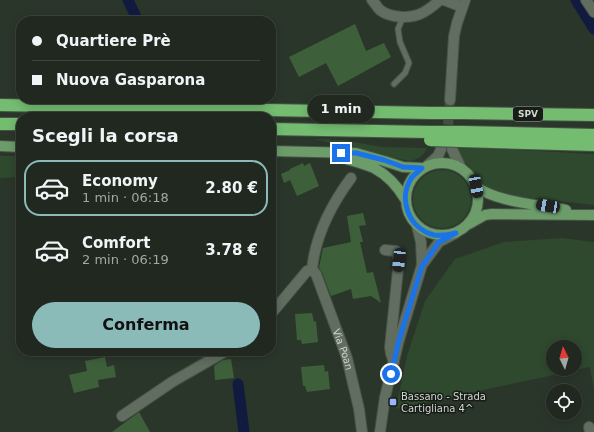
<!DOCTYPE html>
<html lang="it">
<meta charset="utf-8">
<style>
:root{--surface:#202820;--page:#283029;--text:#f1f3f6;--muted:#a2a6a5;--line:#3d443e;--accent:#8bbbb9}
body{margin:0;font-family:"DejaVu Sans",sans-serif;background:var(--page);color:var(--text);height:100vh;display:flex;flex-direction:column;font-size:15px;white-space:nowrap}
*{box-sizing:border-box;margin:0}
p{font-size:13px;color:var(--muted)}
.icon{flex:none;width:22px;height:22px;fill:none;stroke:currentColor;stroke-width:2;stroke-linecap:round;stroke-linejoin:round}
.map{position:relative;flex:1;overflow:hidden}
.details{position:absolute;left:16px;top:112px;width:260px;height:244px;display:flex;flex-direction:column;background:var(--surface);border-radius:16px;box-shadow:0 2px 10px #0003,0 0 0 1px var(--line)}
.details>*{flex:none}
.top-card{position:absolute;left:16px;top:16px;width:260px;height:88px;border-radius:16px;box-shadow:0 2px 10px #0003,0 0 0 1px var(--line);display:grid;align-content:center;height:88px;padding:0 16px;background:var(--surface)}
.needle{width:26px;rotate:355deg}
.tools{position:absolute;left:546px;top:340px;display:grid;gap:8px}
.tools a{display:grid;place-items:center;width:36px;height:36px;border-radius:50%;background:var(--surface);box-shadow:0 2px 10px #0003,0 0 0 1px var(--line);font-size:20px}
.end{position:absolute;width:18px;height:18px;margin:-9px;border:5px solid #1a73e8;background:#fff;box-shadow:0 0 0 2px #fff}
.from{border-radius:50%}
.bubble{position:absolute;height:28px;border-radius:14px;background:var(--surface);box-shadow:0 2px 10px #0003,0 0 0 1px var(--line);font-size:13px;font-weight:800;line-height:28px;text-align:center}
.car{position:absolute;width:12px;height:24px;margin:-12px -6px;border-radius:5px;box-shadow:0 0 3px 1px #0007;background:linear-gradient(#222 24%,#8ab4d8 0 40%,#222 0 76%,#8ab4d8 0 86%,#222 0)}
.top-card b{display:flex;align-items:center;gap:14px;height:38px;font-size:15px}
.top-card b+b{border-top:1px solid var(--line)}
.top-card i{width:10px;height:10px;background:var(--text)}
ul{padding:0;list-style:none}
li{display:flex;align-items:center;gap:12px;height:56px;margin:0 8px 6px;padding:0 8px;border:2px solid transparent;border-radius:16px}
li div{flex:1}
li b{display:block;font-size:15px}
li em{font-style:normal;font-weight:800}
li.selected{border-color:var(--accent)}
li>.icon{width:36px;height:36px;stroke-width:1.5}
h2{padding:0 16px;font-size:18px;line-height:48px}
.cta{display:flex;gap:8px;margin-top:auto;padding:8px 16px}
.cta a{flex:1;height:46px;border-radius:24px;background:var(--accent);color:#111;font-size:16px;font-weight:800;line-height:46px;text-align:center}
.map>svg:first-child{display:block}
</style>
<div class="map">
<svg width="594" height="432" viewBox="0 0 594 432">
<rect width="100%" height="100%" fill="#2b362a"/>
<path fill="#2e492d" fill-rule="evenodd" d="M314 139 342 140 383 147 427 148C423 157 418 159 409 161Z
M458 148 497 149 594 154V205L507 195 482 186 473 171 460 157Z
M0 156H21V177L0 178Z
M413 199a29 29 0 1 1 58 0a29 29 0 1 1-58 0Z
M562 238 594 242V390L590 367 396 409 407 356 425 301 455 259 504 242ZM553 347H575V369H553Z"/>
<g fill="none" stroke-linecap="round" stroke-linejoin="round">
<path stroke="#111b40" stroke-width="11" d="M128 0 138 21
M576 0 594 29
M238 384 244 432"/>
</g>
<path fill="#3d603b" d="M355 24 366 51 384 43 391 57 338 86 326 63 299 77 289 57Z
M303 163 304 166 310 163 319 186 297 196 290 180 284 183 281 174 290 170V169Z
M363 213 366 225 359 226 363 242H360L367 273 373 272 381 303 371 296 353 299 351 289 331 296 322 272 319 268 323 248 351 242 347 216Z
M312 313 314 322 316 321 318 342 302 344 301 340H297L295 314Z
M105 357 107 367 114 365 116 377 98 380 99 387 74 393 69 375 87 371 85 361Z
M231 359 234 378 215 380 214 366 223 360Z
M324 365 325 372 328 371 330 389 307 392 305 386H303L301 367Z
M139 412 150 432H112L127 421Z"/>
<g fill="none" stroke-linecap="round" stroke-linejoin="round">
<path stroke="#444e43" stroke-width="10" stroke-dasharray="10 5" stroke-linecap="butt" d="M444 139 448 126 450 100"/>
<g stroke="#485247" stroke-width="7">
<path id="lane" d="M394 84 405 73 409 63 400 42 398 29 403 17"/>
</g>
<g stroke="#485247" stroke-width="12">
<g id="street">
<path d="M372 0C375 3 377 7 380 10 390 18 411 19 422 13 429 10 434 5 440 0"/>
<path d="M444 0 462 7"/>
<path d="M586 0 594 12"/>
<path d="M385 250 396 251 399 260 390 347 391 354 394 362"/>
<path d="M312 270C315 237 331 205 351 178"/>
<path id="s1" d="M271 314 307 271 312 270 316 274 347 358 359 409 362 432"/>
<path d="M122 416 172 382 226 351"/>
<path d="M589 427 590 432"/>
</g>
</g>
<g stroke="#485247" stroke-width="12">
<path id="secondary" d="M450 100 454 36 457 23 465 0
M452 149 461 168
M428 165 438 156 441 149
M417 226 421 242 422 265
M380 432 385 397 399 340 422 265 439 242 456 233"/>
</g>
<g stroke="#485247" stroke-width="12">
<path id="primary" d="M0 146 21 147
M271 151 356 153 384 161 403 167 422 168
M336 156C348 160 363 163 374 168 387 175 398 187 405 199
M406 199a36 36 0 1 1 72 0a36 36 0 1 1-72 0Z
M476 186C494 202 542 205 566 210
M469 224 485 215 492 214 594 215"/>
</g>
<g stroke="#485247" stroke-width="14">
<path id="highway" d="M0 105 431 113
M461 113 594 115
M0 124H21
M271 129 429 132
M462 132 594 135
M461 141 594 145"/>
</g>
<use href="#lane" stroke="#606d5f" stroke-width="5"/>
<use href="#street" stroke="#606d5f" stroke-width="10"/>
<use href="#secondary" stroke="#606d5f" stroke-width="10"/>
<use href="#primary" stroke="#6b9c69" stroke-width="10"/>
<use href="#highway" stroke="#73bc70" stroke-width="12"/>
<g stroke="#485247" stroke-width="14" stroke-linecap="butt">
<path id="highway-bridge" d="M431 113H461
M429 132H462
M430 140 461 141"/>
</g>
<use href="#highway-bridge" stroke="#73bc70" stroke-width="12"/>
</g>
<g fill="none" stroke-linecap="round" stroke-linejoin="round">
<path stroke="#1a73e8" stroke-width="5" d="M341 153H356L384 160 403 167 422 168C419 171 415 174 412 177 397 199 409 229 434 235 442 236 449 235 456 233L439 242 422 266 399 340 391 374"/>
</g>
<rect fill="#9bb4fd" stroke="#171c17" stroke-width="1.5" x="389" y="398" width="8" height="8" rx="2"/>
<g text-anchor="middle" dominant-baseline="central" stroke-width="3" stroke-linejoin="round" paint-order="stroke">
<rect fill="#171c17" stroke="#989f98" stroke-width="1" x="513" y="107" width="30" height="14" rx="3"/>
<g font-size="9" font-weight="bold" fill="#d0d7d0">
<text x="528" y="114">SPV</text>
</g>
<g font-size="10" fill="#d0d7d0" stroke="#171c17">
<text stroke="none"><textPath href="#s1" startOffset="147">Via Poan</textPath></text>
</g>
<g font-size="10" fill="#d0d7d0" stroke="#171c17" text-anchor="start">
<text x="401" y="396">Bassano - Strada<tspan x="401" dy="12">Cartigliana 4^</tspan></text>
</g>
</g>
</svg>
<div class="tools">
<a><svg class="needle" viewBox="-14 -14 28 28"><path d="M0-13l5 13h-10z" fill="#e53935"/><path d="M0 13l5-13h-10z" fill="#a2a6a5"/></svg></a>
<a><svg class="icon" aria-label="locate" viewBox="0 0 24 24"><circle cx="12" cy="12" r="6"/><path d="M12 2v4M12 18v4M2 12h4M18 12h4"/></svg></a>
</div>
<i class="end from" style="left:391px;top:374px"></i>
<i class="end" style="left:341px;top:153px"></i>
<div class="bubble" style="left:308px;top:95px;width:66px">1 min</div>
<i class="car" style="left:476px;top:186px;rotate:169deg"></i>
<i class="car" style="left:548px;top:206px;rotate:280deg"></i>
<i class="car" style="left:399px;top:260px;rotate:186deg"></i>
<div class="top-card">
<b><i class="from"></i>Quartiere Prè</b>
<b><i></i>Nuova Gasparona</b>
</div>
<section class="details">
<h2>Scegli la corsa</h2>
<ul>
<li class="selected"><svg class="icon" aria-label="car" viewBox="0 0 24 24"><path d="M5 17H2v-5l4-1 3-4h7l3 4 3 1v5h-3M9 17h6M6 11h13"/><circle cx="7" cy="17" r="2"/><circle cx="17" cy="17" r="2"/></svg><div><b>Economy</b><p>1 min · 06:18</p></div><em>2.80 €</em></li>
<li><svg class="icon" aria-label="car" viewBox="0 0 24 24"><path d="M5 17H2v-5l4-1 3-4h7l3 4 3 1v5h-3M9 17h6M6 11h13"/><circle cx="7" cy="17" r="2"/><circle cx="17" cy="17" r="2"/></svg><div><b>Comfort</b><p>2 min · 06:19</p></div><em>3.78 €</em></li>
</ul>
<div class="cta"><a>Conferma</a></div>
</section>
</div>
